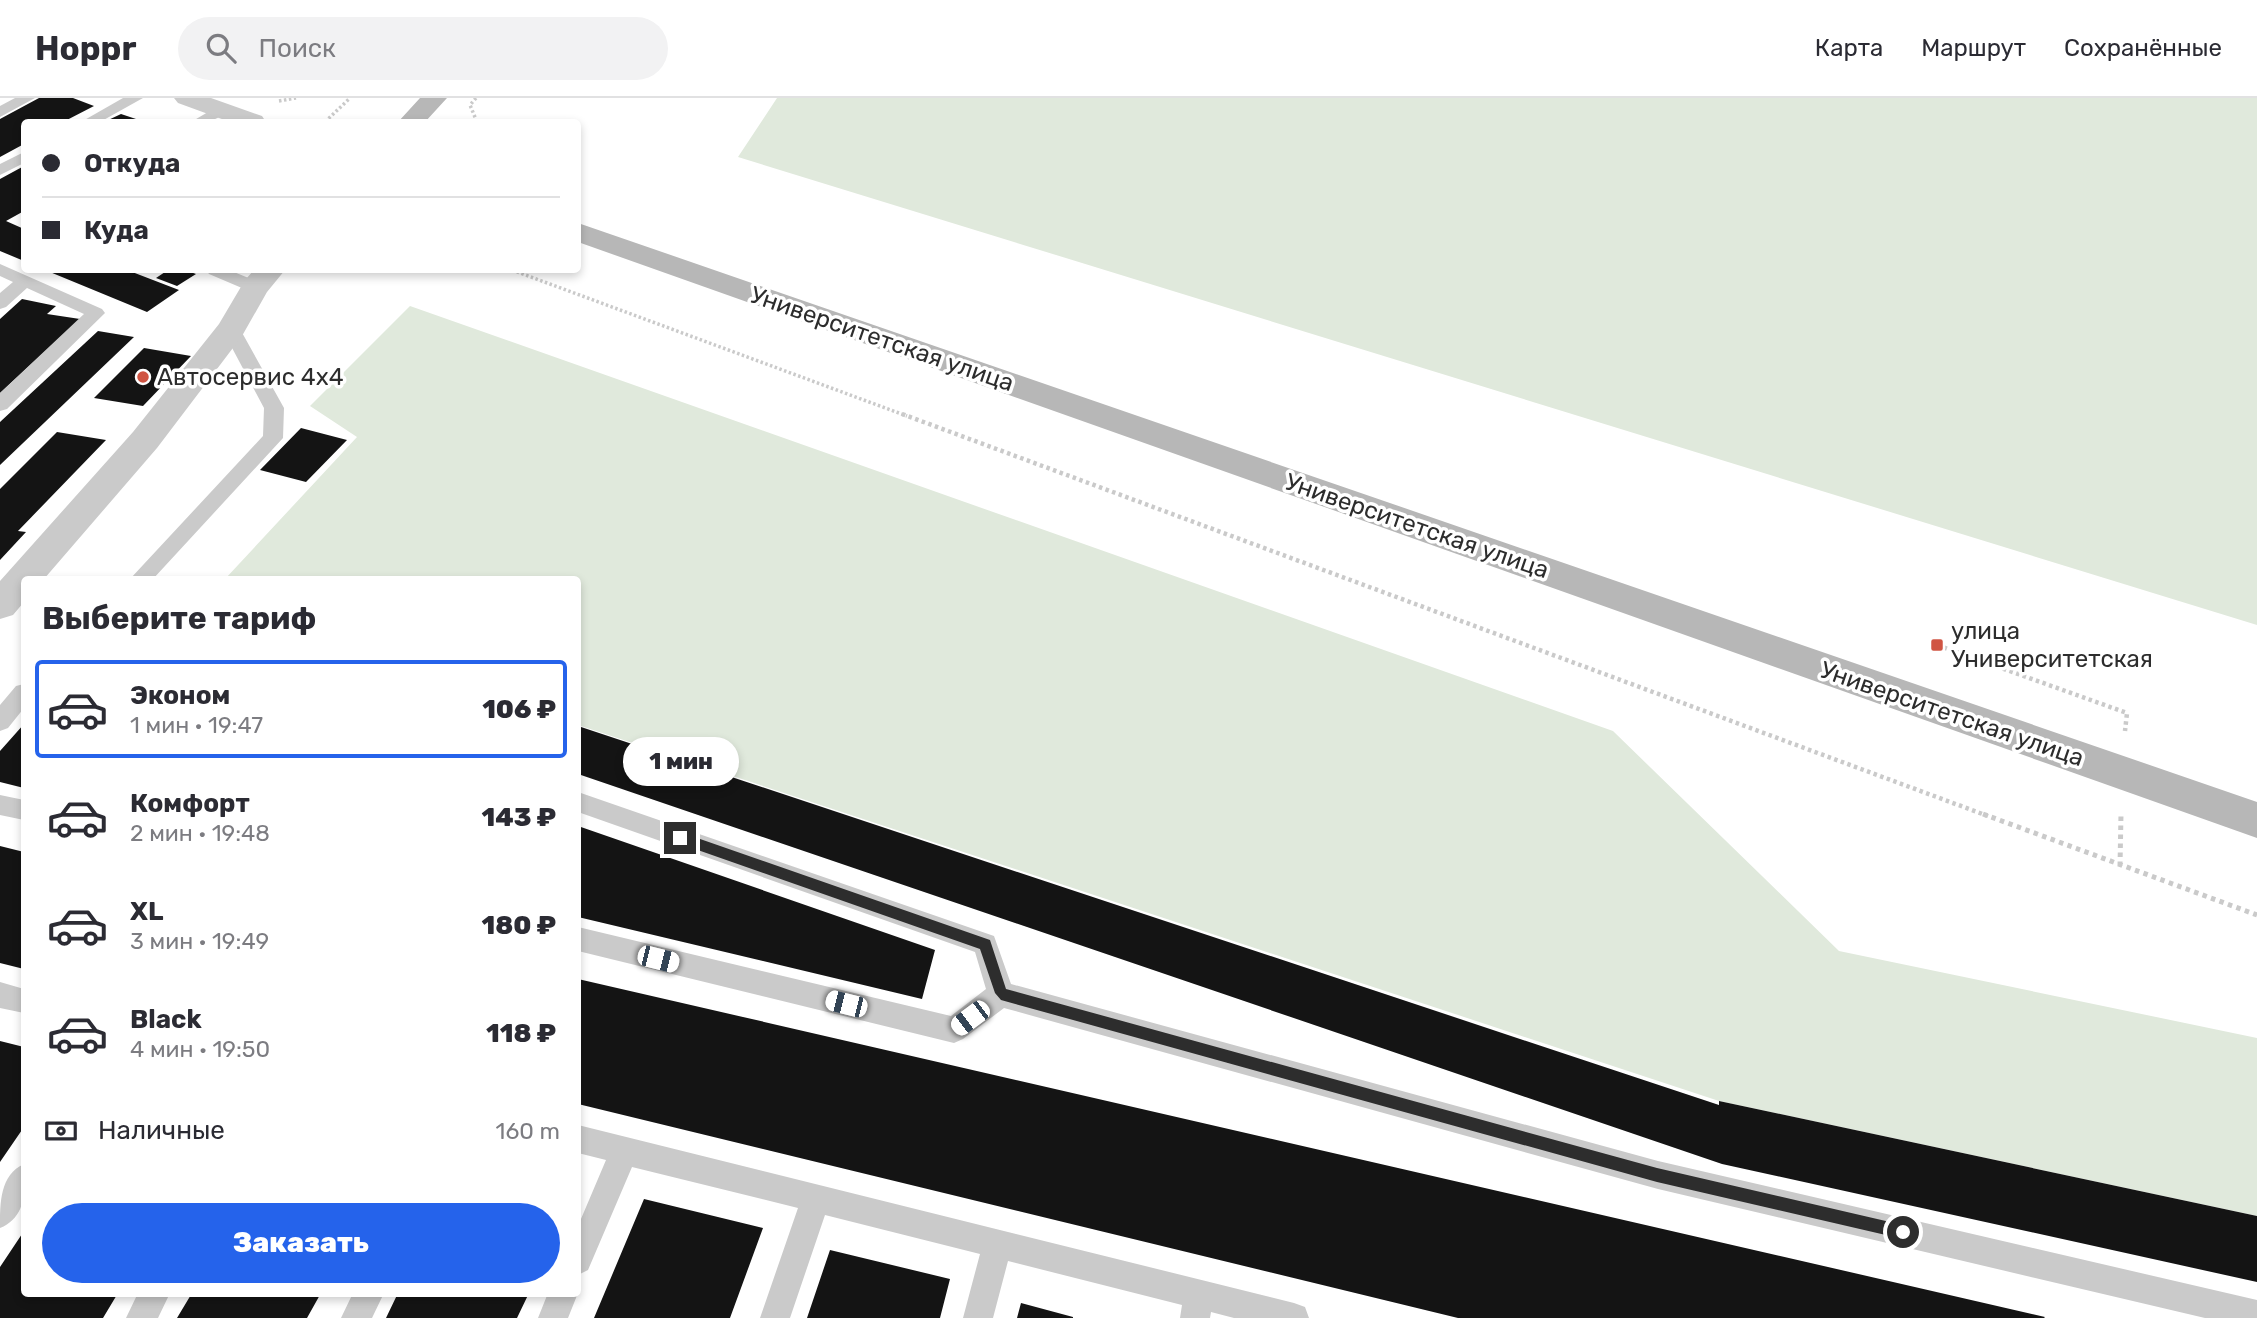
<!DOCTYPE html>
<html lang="ru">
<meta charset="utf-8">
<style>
:root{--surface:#fff;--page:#f2f2f3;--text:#2b2b33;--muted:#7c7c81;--line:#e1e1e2;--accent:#2563eb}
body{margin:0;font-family:Rubik,sans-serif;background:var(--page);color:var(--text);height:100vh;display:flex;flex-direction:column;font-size:26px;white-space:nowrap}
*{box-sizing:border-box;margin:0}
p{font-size:23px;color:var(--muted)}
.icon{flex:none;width:38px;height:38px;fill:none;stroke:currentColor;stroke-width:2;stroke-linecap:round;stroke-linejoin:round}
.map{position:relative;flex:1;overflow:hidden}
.drawer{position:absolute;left:21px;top:478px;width:560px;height:721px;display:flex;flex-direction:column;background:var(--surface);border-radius:7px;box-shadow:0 4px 10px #0003}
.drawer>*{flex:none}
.banner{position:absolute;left:21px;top:21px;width:560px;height:154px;border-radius:7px;box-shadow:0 4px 10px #0003;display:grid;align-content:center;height:154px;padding:0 21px;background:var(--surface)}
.end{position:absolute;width:32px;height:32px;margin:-16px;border:9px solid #2d2d2d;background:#fff;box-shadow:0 0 0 4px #fff}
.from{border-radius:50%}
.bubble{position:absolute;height:49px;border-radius:24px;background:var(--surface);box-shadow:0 4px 10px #0003;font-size:23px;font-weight:800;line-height:49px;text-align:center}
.car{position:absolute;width:21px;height:42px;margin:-21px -10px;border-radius:9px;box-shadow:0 0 5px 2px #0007;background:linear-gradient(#fff 24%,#345 0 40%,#fff 0 76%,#345 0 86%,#fff 0)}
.banner b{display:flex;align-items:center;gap:24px;height:66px;font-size:26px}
.banner b+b{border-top:2px solid var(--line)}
.banner i{width:18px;height:18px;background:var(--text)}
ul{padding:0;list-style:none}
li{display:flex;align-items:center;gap:21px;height:98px;margin:0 14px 10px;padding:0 7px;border:4px solid transparent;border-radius:7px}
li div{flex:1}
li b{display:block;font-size:26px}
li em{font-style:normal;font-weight:800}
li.on{border-color:var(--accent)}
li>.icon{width:63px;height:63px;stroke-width:1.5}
h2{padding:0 21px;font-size:32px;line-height:84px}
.pay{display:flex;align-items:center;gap:18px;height:77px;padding:0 21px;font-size:26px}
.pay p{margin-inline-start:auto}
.button{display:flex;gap:14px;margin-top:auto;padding:14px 21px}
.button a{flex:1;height:80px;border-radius:42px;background:var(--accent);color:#fff;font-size:28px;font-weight:800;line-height:80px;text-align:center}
header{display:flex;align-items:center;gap:42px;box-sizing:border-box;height:98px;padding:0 35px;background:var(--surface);border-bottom:2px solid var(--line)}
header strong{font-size:33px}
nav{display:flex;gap:38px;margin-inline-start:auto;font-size:24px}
.search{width:490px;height:63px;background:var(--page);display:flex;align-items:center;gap:18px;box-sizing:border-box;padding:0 24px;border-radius:38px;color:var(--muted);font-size:26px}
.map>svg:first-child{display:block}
</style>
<header>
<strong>Hoppr</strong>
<div class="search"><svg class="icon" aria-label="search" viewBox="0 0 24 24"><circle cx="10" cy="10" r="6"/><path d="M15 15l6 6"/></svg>Поиск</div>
<nav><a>Карта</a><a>Маршрут</a><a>Сохранённые</a></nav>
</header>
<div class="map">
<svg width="2257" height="1220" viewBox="0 0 2257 1220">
<rect width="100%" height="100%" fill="#fff"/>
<path fill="#e0e9dc" d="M777 0H2257V527L738 59Z
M410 208 1613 633 1839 853 2257 940V1118L1719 1003 578 627V481H225L357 339 310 308Z"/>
<path fill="#141414" d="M39 0H73L94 8 63 24H24V46L0 59V21Z
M121 16 145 24H104Z
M24 68V113L6 123 24 131V163L0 153V81Z
M45 172H127L179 192 147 214Z
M168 172H185L196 176 177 188 156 180Z
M22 201 56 208 47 216 80 221 0 295V221Z
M98 233 134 239 0 367V324Z
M144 250 191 258 143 308 94 300Z
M301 330 347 342 306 384 260 372Z
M57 334 106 342 18 433 26 434 0 462V391Z
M24 626V690L0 684V653Z
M578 628 1719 1007V1003L2257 1118V1184L1722 1066 578 676Z
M578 728 935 852 922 901 578 819Z
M0 748 24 754V871L0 865Z
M578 881 2045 1219 2044 1220H1458L578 1006Z
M0 943 24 949V1029L0 1064Z
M644 1101 763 1130 730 1220H594Z
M24 1133V1195H118L103 1220H0V1169Z
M830 1152 950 1181 940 1220H807Z
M192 1195H321L307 1220H177Z
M398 1195H529L517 1220H386Z
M1021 1205 1073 1219V1220H1017Z"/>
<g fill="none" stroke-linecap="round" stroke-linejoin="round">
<path stroke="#cacaca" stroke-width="3.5" stroke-dasharray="2.5 2.5" stroke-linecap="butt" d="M476 0 470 7 477 24
M279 3 296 0
M325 24 350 0
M512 172 907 318"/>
<path stroke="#cacaca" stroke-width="4.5" stroke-dasharray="3.5 3.5" stroke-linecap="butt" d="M902 316 1988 718
M1937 547 2127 615 2125 633"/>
<path stroke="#cacaca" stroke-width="5" stroke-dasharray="4.5 4.5" stroke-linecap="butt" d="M1983 716 2257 817
M2120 768 2121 716"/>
<path fill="#cacaca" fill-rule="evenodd" d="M15 0H35L0 19V8Z
M123 0H143L100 24H81Z
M220 7 228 12C217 23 206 25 191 24Z
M24 54V65L0 77V66Z
M0 166 102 211 105 215 7 311 0 313V295L84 216 27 190 6 209 0 211V195L13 184 0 178Z
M206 172H229L261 185 264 189 261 193H249L209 176Z
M231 225 240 231 284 310 283 340 153 481H130L263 338 264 310 222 231Z
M24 586V610L8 630 0 633V607L16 588Z
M578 694 994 838 1011 886 1658 1063 2257 1202V1220H2205L1658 1091 1004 910 963 941 954 945 578 853V829L951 918 986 891 975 854 578 714Z
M0 697 24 702V722L0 717Z
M0 884 24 891V915L0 910Z
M578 1027 1294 1205 1305 1209 1309 1220H1234L1211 1214 1210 1220H1180L1182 1207 1008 1163 993 1220H963L980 1156 825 1117 790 1220H760L798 1110 632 1069 588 1172 578 1177V1128L606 1062 578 1055Z
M24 1066C26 1090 27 1119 0 1130 0 1104 0 1077 24 1066Z
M578 1194V1195L568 1220H538L548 1195Z
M138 1195H170L158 1220H126Z
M353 1195H384L372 1220H341Z"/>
<path fill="#cacaca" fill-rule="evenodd" d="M174 0H211L262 18 266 24H230L178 5Z
M254 172H285L267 194 242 238 157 350 44 481H24V504L13 517 0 521V483L133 334 219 226 245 182Z"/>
<path fill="#b7b7b7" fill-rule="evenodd" d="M420 0H447L425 24H398Z
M578 125 2257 704V740L578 144Z"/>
</g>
<path fill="#2d2d2d" d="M680 734 990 842 1006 891 1657 1070 1903 1127 1908 1129 1910 1134 1908 1139 1903 1141 1657 1084 1001 902 995 895 980 851 675 744 673 740Z"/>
<g fill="#d05543" stroke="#fff" stroke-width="2.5">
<circle cx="143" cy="279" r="7"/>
<rect x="1930" y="540" width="14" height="14" rx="3.5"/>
</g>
<g text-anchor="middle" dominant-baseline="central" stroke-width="7" stroke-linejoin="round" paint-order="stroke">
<g font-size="24" fill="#2d2d2d" stroke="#fff">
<text transform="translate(882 241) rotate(19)">Университетская улица</text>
<text transform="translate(1417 428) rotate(19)">Университетская улица</text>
<text transform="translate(1952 616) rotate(19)">Университетская улица</text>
</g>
<g font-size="24" fill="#2d2d2d" stroke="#fff" text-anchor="start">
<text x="157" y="279">Автосервис 4х4</text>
<text x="1951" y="533">улица<tspan x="1951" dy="28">Университетская</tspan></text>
</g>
</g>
</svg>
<i class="end from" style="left:1903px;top:1134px"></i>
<i class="end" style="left:680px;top:740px"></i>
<div class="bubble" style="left:623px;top:639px;width:116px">1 мин</div>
<i class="car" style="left:658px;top:861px;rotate:104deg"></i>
<i class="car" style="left:846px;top:906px;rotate:284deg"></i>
<i class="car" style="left:970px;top:920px;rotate:233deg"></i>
<div class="banner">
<b><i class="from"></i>Откуда</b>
<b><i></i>Куда</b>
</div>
<section class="drawer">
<h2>Выберите тариф</h2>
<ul>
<li class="on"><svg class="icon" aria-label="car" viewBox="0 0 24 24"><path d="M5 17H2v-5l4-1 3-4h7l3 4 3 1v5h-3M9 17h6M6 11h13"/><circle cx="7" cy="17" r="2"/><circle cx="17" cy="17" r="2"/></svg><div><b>Эконом</b><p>1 мин · 19:47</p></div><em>106 ₽</em></li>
<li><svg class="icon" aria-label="car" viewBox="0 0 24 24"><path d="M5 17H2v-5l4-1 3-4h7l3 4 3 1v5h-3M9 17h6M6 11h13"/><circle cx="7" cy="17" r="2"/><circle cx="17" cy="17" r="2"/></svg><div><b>Комфорт</b><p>2 мин · 19:48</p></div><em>143 ₽</em></li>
<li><svg class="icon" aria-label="car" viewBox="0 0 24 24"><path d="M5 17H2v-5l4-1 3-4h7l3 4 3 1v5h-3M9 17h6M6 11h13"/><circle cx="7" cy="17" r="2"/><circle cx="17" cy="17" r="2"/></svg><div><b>XL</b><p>3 мин · 19:49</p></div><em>180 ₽</em></li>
<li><svg class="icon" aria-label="car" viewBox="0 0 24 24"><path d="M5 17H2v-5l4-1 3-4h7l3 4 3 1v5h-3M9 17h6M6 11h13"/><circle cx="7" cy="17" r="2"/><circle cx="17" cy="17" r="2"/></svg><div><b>Black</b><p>4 мин · 19:50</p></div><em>118 ₽</em></li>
</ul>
<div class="pay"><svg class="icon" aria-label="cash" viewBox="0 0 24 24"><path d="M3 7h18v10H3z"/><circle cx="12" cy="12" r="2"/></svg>Наличные<p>160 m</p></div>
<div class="button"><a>Заказать</a></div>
</section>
</div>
